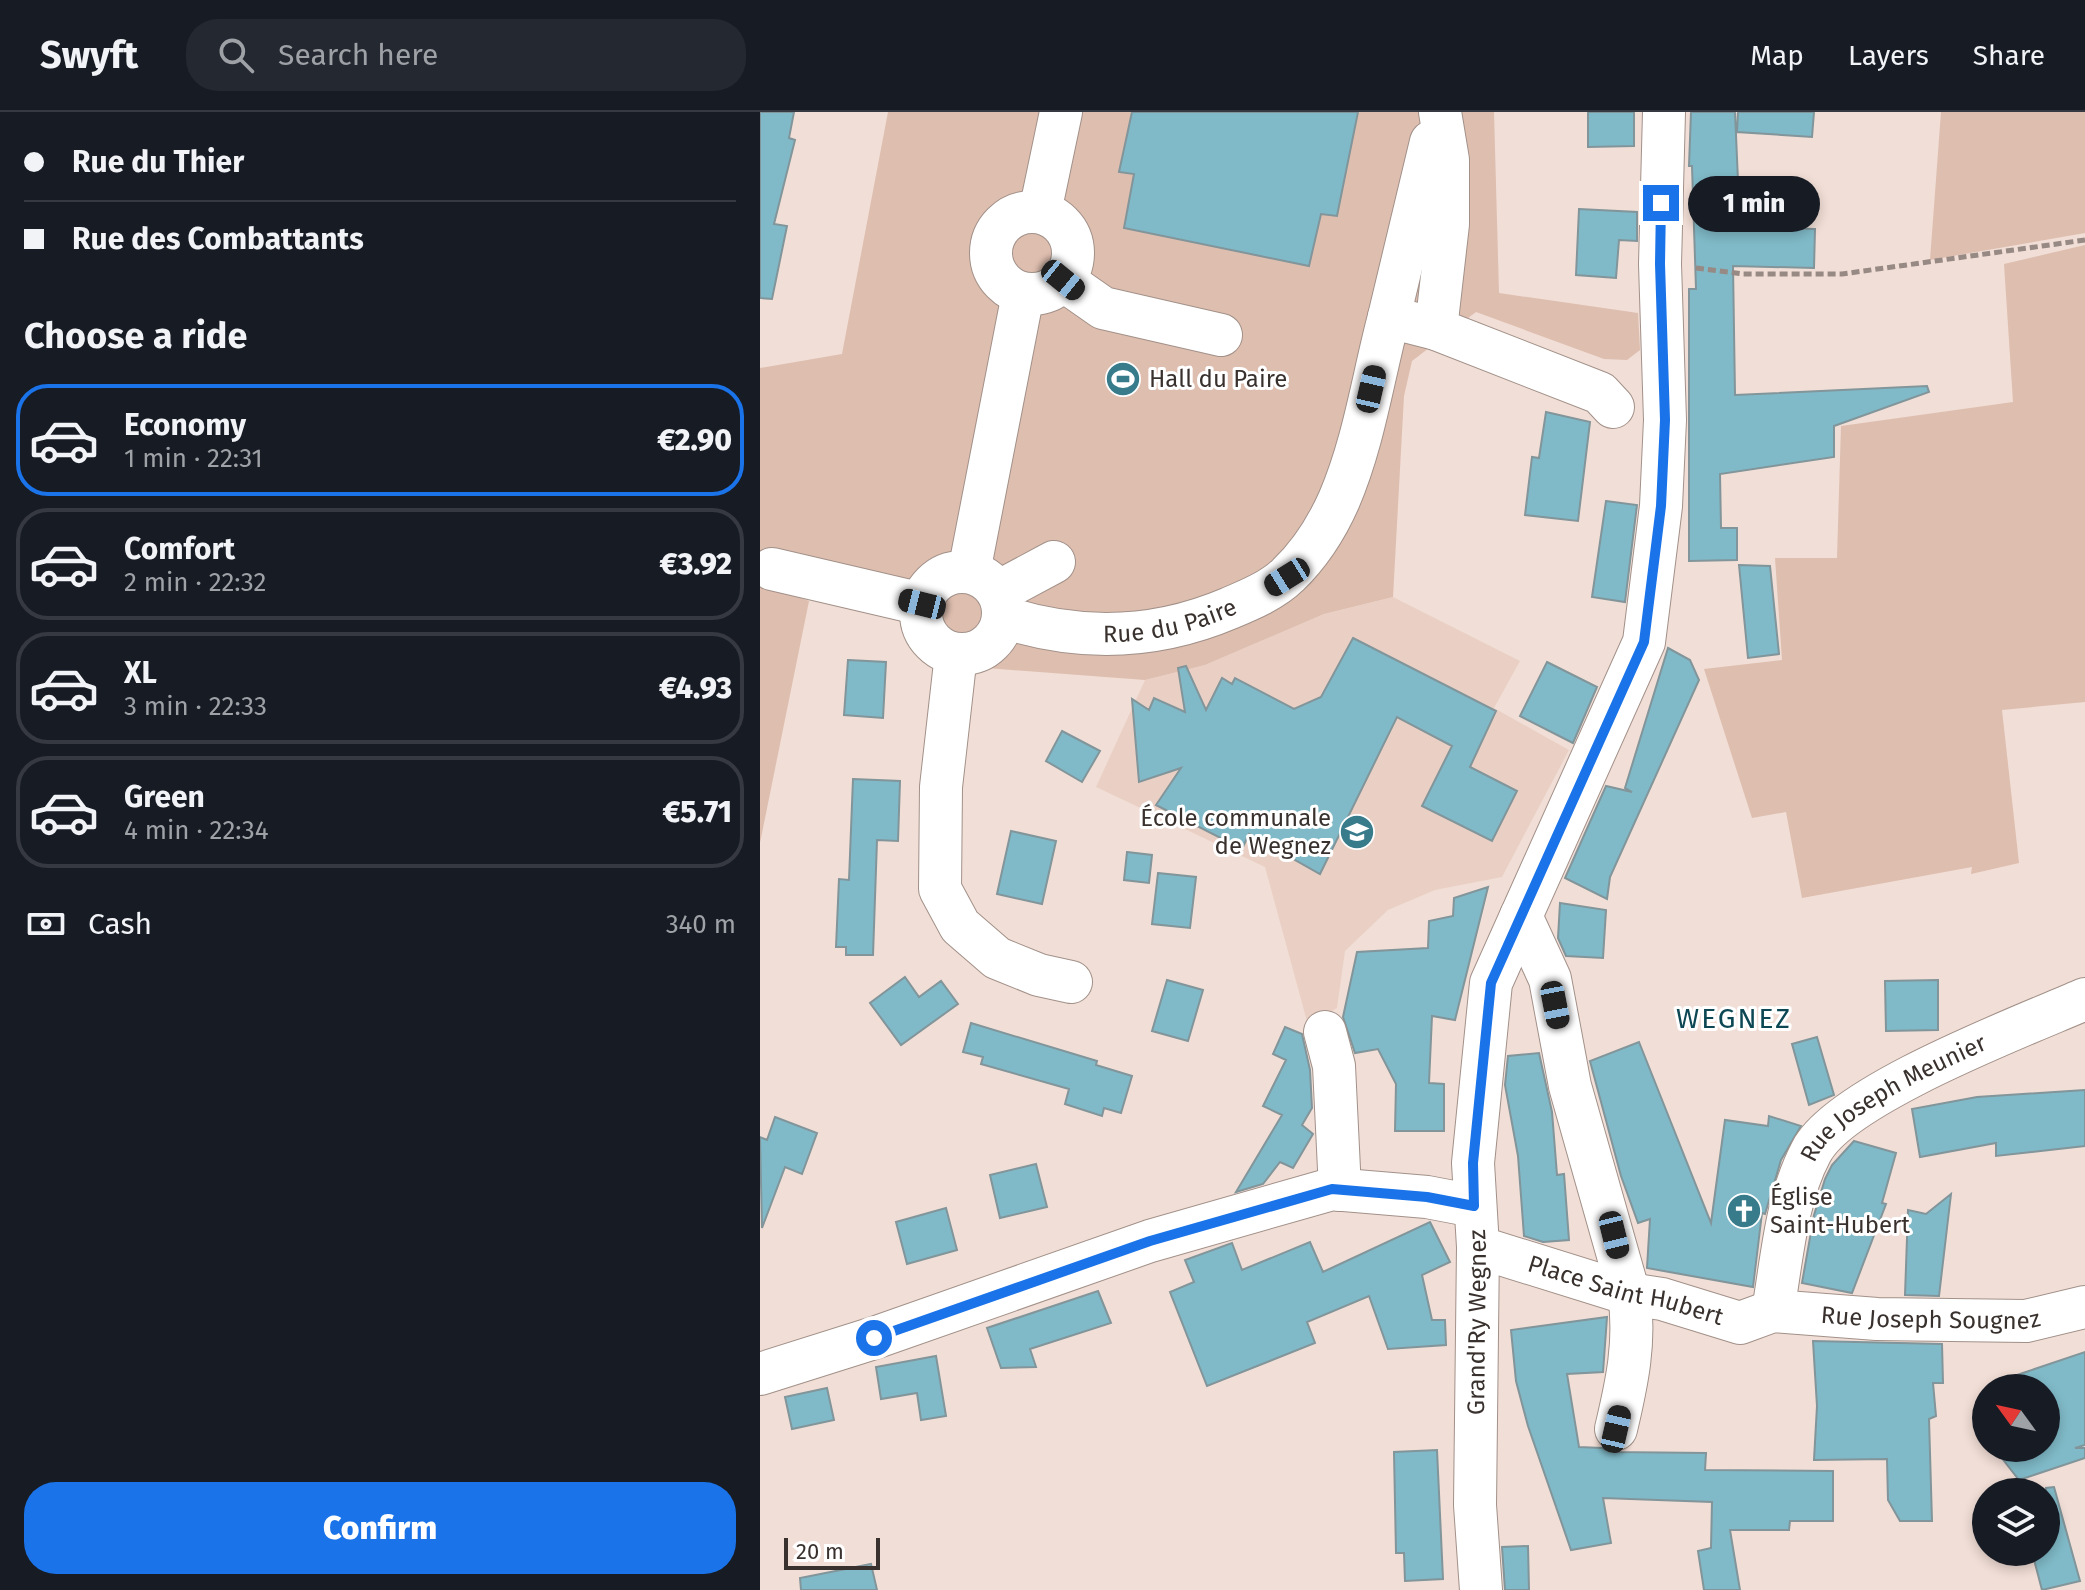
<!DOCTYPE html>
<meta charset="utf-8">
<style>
:root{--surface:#171b24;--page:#242831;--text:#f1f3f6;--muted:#9ea1a6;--line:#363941;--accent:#1a73e8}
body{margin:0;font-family:"Fira Sans",sans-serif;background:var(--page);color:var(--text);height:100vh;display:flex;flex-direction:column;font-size:30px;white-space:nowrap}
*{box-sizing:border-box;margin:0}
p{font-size:26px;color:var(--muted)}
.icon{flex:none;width:44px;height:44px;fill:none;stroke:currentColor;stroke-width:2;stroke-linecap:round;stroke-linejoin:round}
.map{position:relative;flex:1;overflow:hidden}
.drawer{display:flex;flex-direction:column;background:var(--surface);width:760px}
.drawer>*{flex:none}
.hud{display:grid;align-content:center;height:176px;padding:0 24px;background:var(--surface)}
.needle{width:52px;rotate:303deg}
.fabs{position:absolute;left:1212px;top:1262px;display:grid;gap:16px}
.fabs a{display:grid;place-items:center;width:88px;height:88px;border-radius:50%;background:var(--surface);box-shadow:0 4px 12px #0003;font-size:40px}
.scale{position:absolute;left:24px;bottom:20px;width:96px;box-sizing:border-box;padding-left:8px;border:4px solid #39312e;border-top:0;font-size:22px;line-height:28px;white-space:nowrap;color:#39312e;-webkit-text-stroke:6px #fff;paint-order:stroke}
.end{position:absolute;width:36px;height:36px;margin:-18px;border:10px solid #1a73e8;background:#fff;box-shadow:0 0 0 4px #fff}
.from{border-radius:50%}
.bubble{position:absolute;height:56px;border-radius:28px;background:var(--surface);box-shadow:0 4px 12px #0003;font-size:26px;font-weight:800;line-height:56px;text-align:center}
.car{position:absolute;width:24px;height:48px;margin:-24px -12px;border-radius:10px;box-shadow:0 0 6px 2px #0007;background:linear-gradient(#222 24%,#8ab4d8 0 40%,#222 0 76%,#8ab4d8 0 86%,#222 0)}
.hud b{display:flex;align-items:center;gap:28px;height:76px;font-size:30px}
.hud b+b{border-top:2px solid var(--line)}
.hud i{width:20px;height:20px;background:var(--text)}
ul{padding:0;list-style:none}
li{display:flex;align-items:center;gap:24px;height:112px;margin:0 16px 12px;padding:0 8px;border:4px solid var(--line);border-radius:32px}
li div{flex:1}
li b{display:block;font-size:30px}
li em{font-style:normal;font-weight:800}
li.selected{border-color:var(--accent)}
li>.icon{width:72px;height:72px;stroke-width:1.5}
h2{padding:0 24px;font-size:36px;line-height:96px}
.pay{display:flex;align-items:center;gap:20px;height:88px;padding:0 24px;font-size:30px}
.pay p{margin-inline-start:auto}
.cta{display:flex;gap:16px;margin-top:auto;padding:16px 24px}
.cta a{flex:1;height:92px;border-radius:32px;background:var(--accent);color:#fff;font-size:32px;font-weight:800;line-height:92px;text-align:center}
header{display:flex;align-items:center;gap:48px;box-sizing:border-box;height:112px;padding:0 40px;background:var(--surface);border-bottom:2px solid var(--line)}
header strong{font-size:38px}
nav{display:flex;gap:44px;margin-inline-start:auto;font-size:28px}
.search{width:560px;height:72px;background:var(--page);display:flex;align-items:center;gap:20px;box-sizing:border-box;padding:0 28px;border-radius:32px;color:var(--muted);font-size:30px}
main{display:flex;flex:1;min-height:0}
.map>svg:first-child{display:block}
</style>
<header>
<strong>Swyft</strong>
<div class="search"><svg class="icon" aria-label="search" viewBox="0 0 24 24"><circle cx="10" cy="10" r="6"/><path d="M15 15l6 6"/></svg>Search here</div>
<nav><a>Map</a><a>Layers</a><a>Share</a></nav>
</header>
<main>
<section class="drawer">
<div class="hud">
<b><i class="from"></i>Rue du Thier</b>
<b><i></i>Rue des Combattants</b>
</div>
<h2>Choose a ride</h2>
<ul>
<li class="selected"><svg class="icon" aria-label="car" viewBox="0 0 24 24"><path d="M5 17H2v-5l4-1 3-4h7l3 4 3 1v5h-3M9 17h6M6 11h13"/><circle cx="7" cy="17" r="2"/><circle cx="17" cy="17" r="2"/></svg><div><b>Economy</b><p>1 min · 22:31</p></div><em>€2.90</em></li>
<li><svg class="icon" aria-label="car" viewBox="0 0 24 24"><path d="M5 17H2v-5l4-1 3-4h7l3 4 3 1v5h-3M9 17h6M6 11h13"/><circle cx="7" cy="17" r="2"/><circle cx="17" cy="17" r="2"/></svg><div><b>Comfort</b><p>2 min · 22:32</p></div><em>€3.92</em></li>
<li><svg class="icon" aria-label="car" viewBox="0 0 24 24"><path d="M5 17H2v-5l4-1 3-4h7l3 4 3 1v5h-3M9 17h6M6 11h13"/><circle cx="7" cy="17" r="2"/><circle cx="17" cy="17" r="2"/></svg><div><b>XL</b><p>3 min · 22:33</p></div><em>€4.93</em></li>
<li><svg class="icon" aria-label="car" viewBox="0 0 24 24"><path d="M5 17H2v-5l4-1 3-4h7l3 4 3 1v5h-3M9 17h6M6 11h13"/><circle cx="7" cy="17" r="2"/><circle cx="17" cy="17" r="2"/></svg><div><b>Green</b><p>4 min · 22:34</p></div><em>€5.71</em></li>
</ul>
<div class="pay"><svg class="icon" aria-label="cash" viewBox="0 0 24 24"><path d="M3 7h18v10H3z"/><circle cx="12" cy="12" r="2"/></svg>Cash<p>340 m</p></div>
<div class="cta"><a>Confirm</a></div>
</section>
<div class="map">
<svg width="1325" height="1478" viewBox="0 0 1325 1478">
<rect width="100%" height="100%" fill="#f1ded6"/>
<path fill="#ead0c4" d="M633 485 760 549 734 596 809 638 742 765 675 778 628 798 585 839 577 896 548 913 505 755 336 675 385 568 445 553 564 502Z"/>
<path fill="#debeaf" d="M128 0H734L739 181 878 201 880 238 867 248 844 247 716 200 652 249 644 284 633 485 564 502 445 553 385 568 187 553 151 527 141 503 7 473 49 489 0 731V256L82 242Z
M1181 0H1325V121L1170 148Z
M1325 133V590L1242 598 1259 751 1211 762 1212 755 1042 786 1026 700 992 706 944 557 1022 548 1015 446H1077L1081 314 1253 290 1244 152Z"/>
<path fill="#80bac8" stroke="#81959a" stroke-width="2" d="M0 0H34L29 26 35 28 14 112 27 114 12 187 0 186Z
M372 0H598L577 104 561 102 549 154 364 116 374 62 359 60Z
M828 0H874V34L828 35Z
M931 0H975L980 115 1055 117 1054 156 973 154 975 283 1167 274 1169 280 1074 314V345L960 362 961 416H977V448L929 449V177H936L932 54H929Z
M978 0H1054L1052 25 977 20Z
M819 97 877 100V129L859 128 856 166 816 163Z
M786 300 830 310 818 409 765 403 772 345 779 346Z
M846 389 877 393 865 490 832 485Z
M979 453 1010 454 1019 542 988 546Z
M593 526 736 599 710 655 757 679 732 729 662 694 692 634 637 605 560 762 489 722 482 737 396 693 421 656 379 670 372 587 389 598 394 586 425 600 418 556 426 554 446 598 462 566 472 572 475 566 534 597 561 585Z
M908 536 930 548 939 568 850 765 847 787 805 766 846 674 872 680 865 676Z
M88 548 126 550 123 606 84 603Z
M787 550 837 575 813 631 760 604Z
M302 619 340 639 322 670 286 649Z
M93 667 140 669 138 729 117 728 113 843H86V835H76L79 767 89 768Z
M251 719 296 729 282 792 237 782Z
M367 740 392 743 389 771 364 768Z
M398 761 436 765 430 816 392 812Z
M728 775 695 908 672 904 669 971 684 972V1019H635L636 972 618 937 595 941 583 905 597 840 668 836 669 809 693 804 694 786Z
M800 791 846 798 843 846 806 844 798 826Z
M145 865 159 885 181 869 198 892 141 933 110 891Z
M407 868 443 878 428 929 392 919Z
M1178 868V918L1126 919 1125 869Z
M211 911 337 949 336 953 372 964 361 1001 344 996 342 1004 305 992 309 977 221 952 223 945 203 940Z
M525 915 542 922 550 958 552 996 542 1013 553 1022 533 1056 520 1050 503 1072 476 1080 522 1003 503 994 526 948 513 942Z
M1057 925 1074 983 1049 993 1032 932Z
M879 930 951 1111 965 1008 1008 1014 1009 1004 1041 1014 1021 1048 1005 1102 1002 1101 993 1175 887 1156 890 1107 878 1111 861 1064 830 949Z
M779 941 792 1000 797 1063 804 1062 809 1128 783 1130 764 1124 758 1044 745 973 748 944Z
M1325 978V1034L1236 1044V1031L1160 1045 1152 997 1217 985Z
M15 1005 57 1021 42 1062 25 1055 2 1116 0 1025 7 1028Z
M1094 1029 1136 1041 1122 1091 1126 1092 1092 1181 1042 1171 1054 1103 1065 1067 1072 1053Z
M276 1052 287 1095 240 1106 230 1063Z
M1191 1082 1179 1184 1145 1183 1148 1098 1166 1102Z
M186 1096 197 1138 147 1152 136 1110Z
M670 1110 690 1150 662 1163 672 1208H685L686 1233 628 1237 609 1184 547 1210 555 1231 447 1274 410 1180 434 1170 425 1148 472 1131 482 1158 550 1130 563 1160Z
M338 1179 351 1211 270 1237 276 1255 241 1256 227 1216Z
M847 1205 843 1260 807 1262 819 1335 842 1336 851 1340 946 1341 945 1358 1073 1359V1409H1030L1029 1418H970L980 1478H944L938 1439 951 1436 952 1390 843 1386 851 1431 811 1438 768 1314 756 1269 751 1218Z
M1053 1229 1182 1232 1183 1271H1173L1176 1304 1169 1307 1172 1409H1140L1128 1388 1127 1347 1054 1348 1057 1294Z
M1325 1240V1333L1315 1336H1325V1346L1259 1368 1234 1336H1286V1276H1234L1233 1271Z
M176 1244 186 1304 161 1308 157 1281 121 1287 116 1255Z
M67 1276 74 1308 32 1317 25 1285Z
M677 1338 683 1467 645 1469 644 1441H636L634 1340Z
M1294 1375 1320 1469 1282 1478 1272 1440H1286V1376Z
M768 1434 769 1478H745L742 1435Z
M111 1452 117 1478H41L40 1466Z"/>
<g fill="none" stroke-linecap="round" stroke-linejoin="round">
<g stroke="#a29189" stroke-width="44">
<g id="minor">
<circle cx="272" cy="141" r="41"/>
<path d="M280 100 301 0"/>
<path d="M303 168 343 196 461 223"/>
<path d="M629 205 671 30"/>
<path d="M676 217 688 112V48L680 0"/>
<path d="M12 457 162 492"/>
<path d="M209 460 263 182"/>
<circle cx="202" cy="501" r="41"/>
<path d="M238 480 294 450"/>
<path id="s1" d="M243 505C320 530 395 528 470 496 489 488 513 478 528 463 550 442 567 415 579 388 604 330 613 265 629 205L676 217 840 281 853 295"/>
<path d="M196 542 181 675 180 777 200 814 237 846 279 863 311 870"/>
<path d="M761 804 790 867 810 974 869 1182C876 1229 867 1271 856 1317"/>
<path d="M565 920 574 954 580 1078"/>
<path id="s2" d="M718 1135 869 1182 902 1187 980 1211 1013 1199 1117 1207 1266 1209 1325 1195"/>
<path id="s3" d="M1013 1199C1022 1147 1026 1087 1051 1040 1080 983 1263 914 1325 887"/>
<path d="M0 1262 114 1226 390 1129 572 1077 667 1085 714 1094"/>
<path id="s4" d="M721 1478 715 1393 718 1135 713 1051 731 871 884 530 901 394 905 308 900 152 904 0"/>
</g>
</g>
<path stroke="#978984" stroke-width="5" stroke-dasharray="8 4" stroke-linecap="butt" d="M936 156 983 162H1082L1325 128"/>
<use href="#minor" stroke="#fff" stroke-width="42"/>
</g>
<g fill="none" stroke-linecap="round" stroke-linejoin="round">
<path stroke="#1a73e8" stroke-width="10" d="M114 1226 390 1129 572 1077 667 1085 714 1094 713 1051 731 871 884 530 901 394 905 308 900 152 901 91"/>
</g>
<defs>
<g id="stadium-disc" transform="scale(1.8)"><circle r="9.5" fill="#387b8b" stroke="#fff"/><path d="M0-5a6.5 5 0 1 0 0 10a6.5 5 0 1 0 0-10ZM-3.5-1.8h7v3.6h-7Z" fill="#fff"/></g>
<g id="school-disc" transform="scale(1.8)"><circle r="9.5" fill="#387b8b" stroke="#fff"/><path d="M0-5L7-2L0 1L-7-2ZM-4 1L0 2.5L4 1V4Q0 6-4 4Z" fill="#fff"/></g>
<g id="church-disc" transform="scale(1.8)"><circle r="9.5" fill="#387b8b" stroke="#fff"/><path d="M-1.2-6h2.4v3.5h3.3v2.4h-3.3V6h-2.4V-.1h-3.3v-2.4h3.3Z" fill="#fff"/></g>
</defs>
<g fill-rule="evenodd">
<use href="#stadium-disc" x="363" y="267"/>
<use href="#school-disc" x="597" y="720"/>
<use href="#church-disc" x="984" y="1099"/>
</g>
<g text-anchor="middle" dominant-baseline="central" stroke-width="6" stroke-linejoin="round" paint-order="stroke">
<g font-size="24" fill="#39312e" stroke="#fff" text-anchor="start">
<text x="389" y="267">Hall du Paire</text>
<text x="571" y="706" text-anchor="end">École communale<tspan x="571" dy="28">de Wegnez</tspan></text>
<text x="1010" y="1085">Église<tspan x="1010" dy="28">Saint-Hubert</tspan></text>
</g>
<g font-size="24" fill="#39312e" stroke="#fff">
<text stroke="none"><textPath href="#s1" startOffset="170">Rue du Paire</textPath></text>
<text stroke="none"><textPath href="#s3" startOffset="264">Rue Joseph Meunier</textPath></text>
<text stroke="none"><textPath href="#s2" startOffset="154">Place Saint Hubert</textPath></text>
<text stroke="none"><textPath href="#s2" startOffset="466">Rue Joseph Sougnez</textPath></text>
<text stroke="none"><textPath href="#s4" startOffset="268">Grand'Ry Wegnez</textPath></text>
</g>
<g font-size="28" letter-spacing="2" fill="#0c4753" stroke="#fff">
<text x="974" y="906">WEGNEZ</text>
</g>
</g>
</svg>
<div class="fabs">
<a><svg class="needle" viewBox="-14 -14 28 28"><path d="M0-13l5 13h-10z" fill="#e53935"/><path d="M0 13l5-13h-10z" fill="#9ea1a6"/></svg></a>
<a><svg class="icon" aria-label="layers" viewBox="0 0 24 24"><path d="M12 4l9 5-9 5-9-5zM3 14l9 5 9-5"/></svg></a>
</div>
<div class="scale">20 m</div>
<i class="end from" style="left:114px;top:1226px"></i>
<i class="end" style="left:901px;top:91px"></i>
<div class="bubble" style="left:928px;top:64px;width:132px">1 min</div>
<i class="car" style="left:303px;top:168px;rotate:129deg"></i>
<i class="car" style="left:611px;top:277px;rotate:13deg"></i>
<i class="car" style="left:527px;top:465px;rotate:238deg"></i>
<i class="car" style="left:162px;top:492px;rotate:284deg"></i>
<i class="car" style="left:795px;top:893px;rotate:169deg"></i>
<i class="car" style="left:854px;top:1123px;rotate:166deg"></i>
<i class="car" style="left:856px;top:1317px;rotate:13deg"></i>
</div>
</main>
